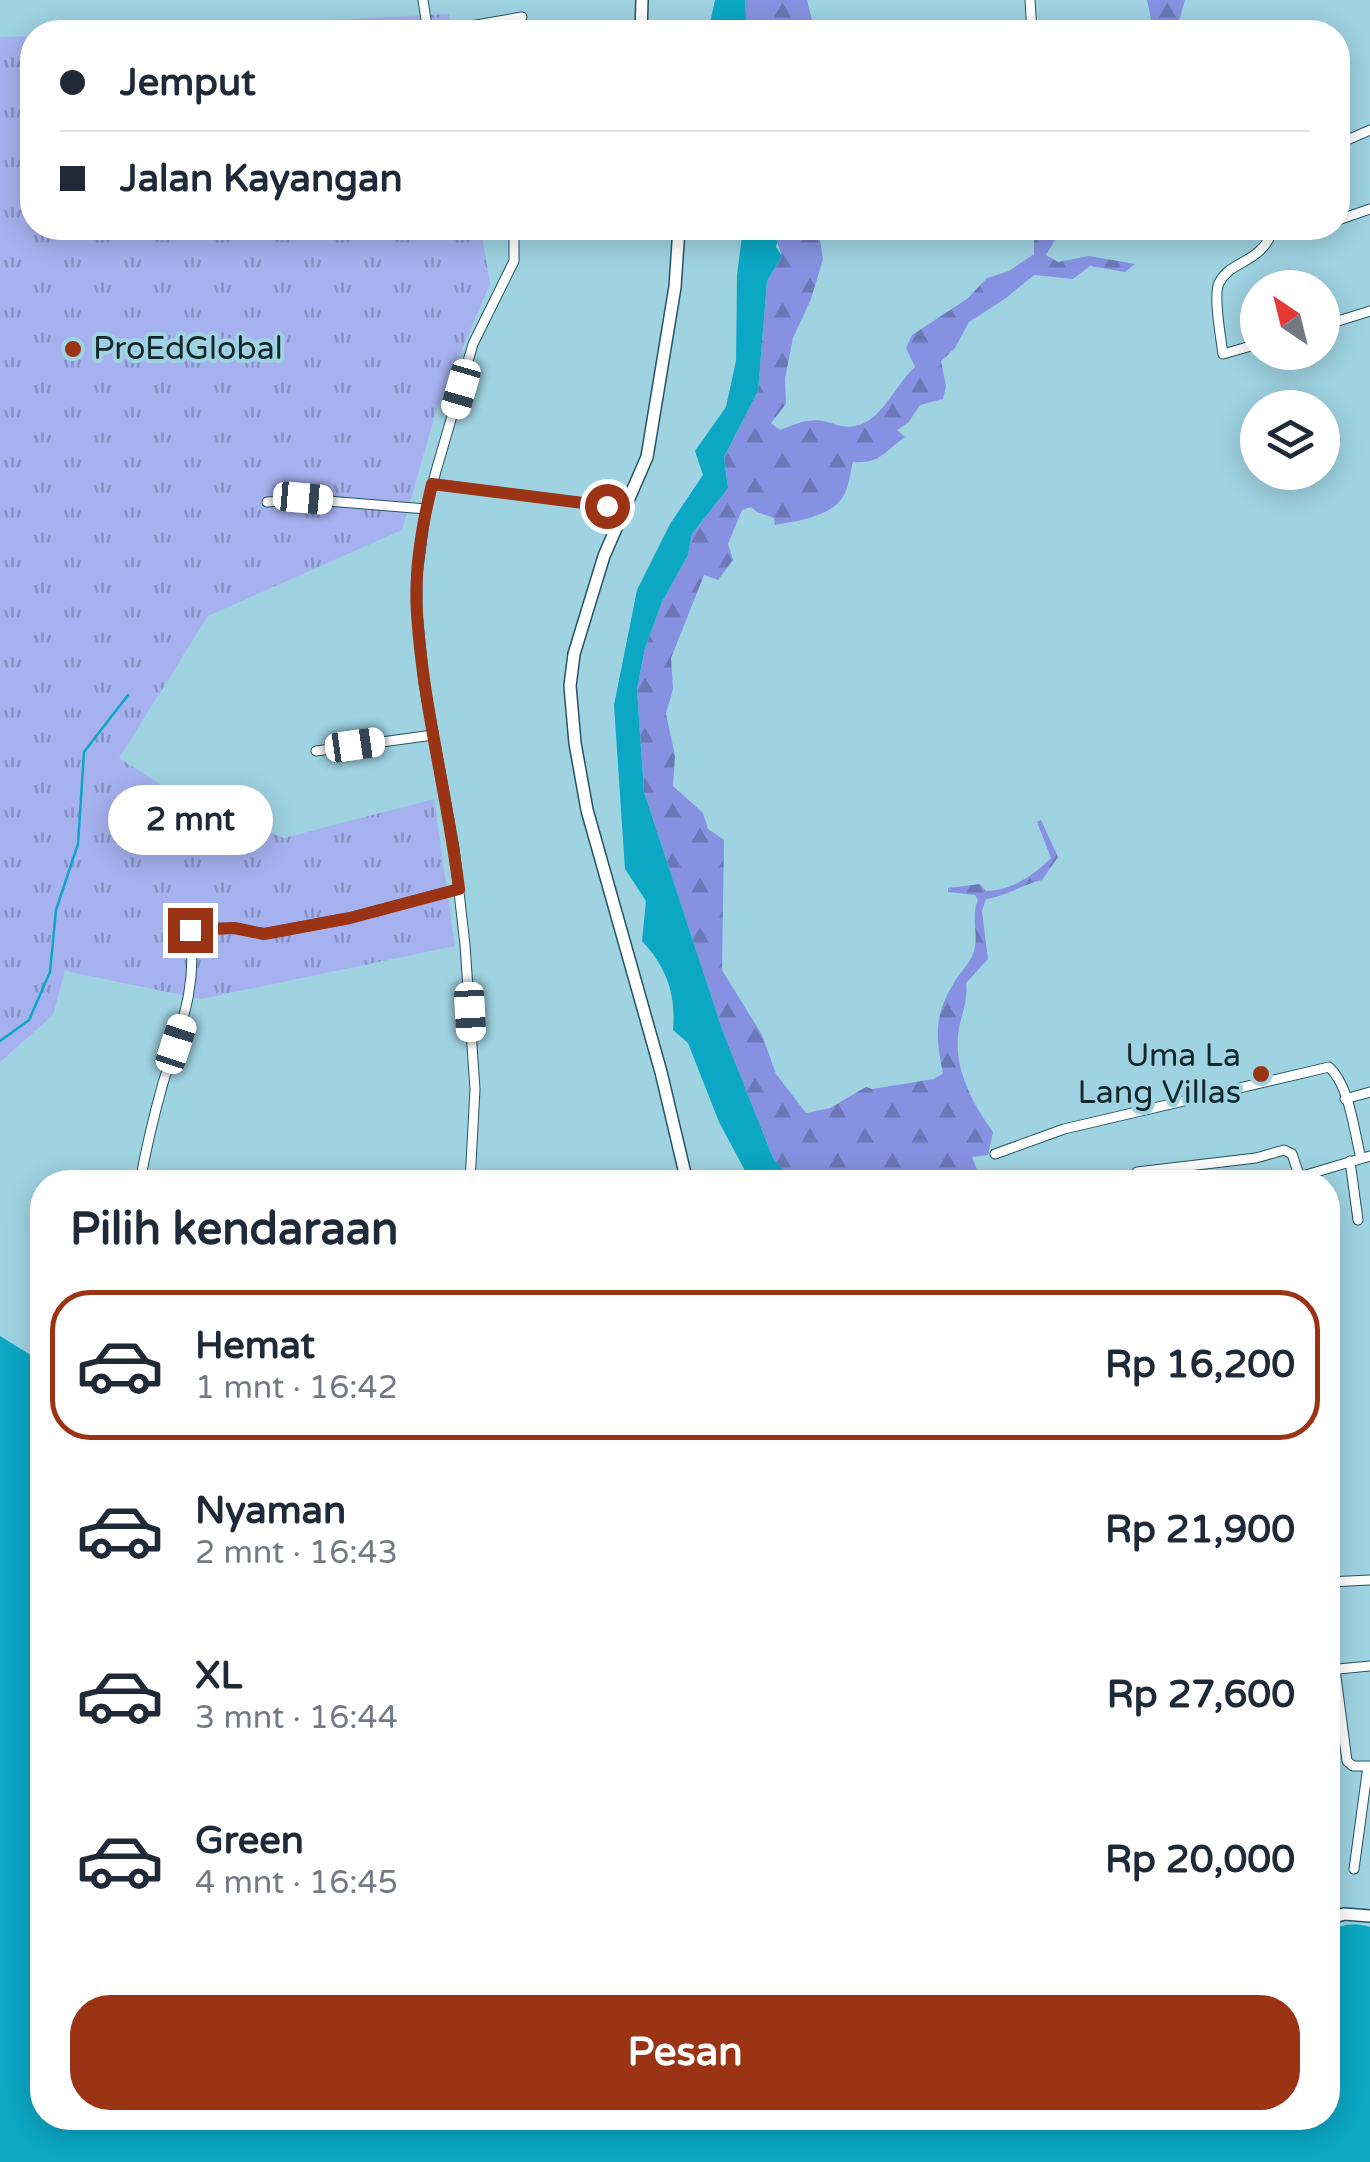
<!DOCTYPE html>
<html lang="id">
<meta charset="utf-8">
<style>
:root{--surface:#fff;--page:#f6f6f7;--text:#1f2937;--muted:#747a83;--line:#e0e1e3;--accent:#9b3415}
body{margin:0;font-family:"Varela Round",sans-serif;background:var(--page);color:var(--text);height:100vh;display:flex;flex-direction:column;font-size:38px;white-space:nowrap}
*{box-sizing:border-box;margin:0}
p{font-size:32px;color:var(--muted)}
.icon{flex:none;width:55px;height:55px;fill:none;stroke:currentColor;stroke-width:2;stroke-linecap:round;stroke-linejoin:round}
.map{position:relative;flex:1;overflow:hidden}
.side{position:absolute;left:30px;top:1170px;width:1310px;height:960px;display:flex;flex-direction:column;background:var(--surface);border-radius:40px;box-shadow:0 5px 25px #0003}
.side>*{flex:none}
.banner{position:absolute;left:20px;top:20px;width:1330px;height:220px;border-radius:40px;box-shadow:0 5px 25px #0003;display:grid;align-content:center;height:220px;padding:0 40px;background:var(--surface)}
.needle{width:65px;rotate:325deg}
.controls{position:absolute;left:1240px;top:270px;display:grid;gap:20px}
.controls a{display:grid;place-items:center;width:100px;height:100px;border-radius:50%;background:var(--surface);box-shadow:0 5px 25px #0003;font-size:50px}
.end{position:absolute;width:45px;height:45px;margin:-22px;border:12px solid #9b3415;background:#fff;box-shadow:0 0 0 5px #fff}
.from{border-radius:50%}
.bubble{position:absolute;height:70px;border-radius:35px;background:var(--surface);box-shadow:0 5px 25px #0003;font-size:32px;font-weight:800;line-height:70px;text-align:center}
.car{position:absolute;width:30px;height:60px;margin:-30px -15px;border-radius:12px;box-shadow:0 0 8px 2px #0007;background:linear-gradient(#fff 24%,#345 0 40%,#fff 0 76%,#345 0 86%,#fff 0)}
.banner b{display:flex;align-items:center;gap:35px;height:95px;font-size:38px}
.banner b+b{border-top:2px solid var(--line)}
.banner i{width:25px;height:25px;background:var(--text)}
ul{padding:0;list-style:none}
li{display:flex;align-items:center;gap:30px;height:150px;margin:0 20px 15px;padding:0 20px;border:5px solid transparent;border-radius:40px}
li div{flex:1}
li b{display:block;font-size:38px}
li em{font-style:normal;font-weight:800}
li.current{border-color:var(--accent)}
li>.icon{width:90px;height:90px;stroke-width:1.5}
h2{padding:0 40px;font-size:45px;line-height:120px}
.primary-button{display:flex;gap:20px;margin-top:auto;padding:20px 40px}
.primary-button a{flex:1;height:115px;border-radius:40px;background:var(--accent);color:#fff;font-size:40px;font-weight:800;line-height:115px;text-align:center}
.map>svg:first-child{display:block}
</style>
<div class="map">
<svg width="1370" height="2162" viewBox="0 0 1370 2162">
<defs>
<pattern id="grass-tufts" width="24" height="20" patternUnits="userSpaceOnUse" patternTransform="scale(2.5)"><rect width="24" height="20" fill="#a6b2f0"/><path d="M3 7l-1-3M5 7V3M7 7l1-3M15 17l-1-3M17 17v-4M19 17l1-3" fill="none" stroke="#8691c3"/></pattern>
<pattern id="forest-firs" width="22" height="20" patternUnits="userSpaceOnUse" patternTransform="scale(2.5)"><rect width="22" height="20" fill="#8692e1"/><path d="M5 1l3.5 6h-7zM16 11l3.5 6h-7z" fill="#6c77b7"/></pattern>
</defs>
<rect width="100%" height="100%" fill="#9fd3e2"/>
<path fill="url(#grass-tufts)" d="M449 14 452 32H93Z
M32 36V228H481L490 284 437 408 402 530 208 616 119 758 180 797 284 838 434 799 455 946 201 999 65 971 53 1015 0 1062V37Z"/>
<path fill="url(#forest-firs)" d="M745 0H807L815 32H747Z
M1147 0H1185L1179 21 1152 24Z
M772 228H827L820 240 823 259 811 299 793 338 785 378 786 404 771 423 780 430C795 424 811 417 827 422 839 425 846 429 859 425 884 417 896 384 915 367L906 348 912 335 967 299 987 278 1009 271 1034 254V238L1041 228H1062L1046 255 1058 262 1089 256 1135 264 1125 272 1090 266 1073 279 1034 275 1006 298 969 322 955 348 941 361 946 386 943 399 920 405 908 423 897 430 905 437C884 452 880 464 853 462 850 473 849 486 844 495 832 517 797 521 775 525L774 518 757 512 751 507 742 510 728 544 733 560 718 580 704 575 671 658 673 689 666 714 675 756 673 786 703 813 708 829 724 840 722 970 762 1035 776 1074 806 1113 830 1108 866 1087 872 1089 934 1079 943 1073C935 1035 934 1015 955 981 960 973 969 964 973 954 980 936 970 916 978 900L975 895 948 892V888L980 884 986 891C1012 890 1033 876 1051 858L1037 822 1041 820 1058 857 1042 880C1021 885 1007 896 986 899L982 911 988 959 966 983C969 1002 959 1018 958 1037 955 1072 974 1105 993 1132L988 1155 972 1157 982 1182H793L773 1158 723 1032 644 792 637 689 645 648 662 602 688 555 692 534 728 488 724 457 758 391 767 281 782 256Z"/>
<path fill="#0ca7c4" d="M715 0H745L747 32H708Z
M743 228H772L778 239 776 247 782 256 767 281 758 391 724 457 728 488 692 534 688 555 662 602 645 648 637 689 644 792 723 1032 773 1158 793 1182 750 1180 719 1122 688 1043 673 1030C676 994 667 968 642 941L646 901 625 869 614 705 637 590 670 524 703 475 695 451 726 407 736 361 737 275Z
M0 1336 42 1362V2118H1021L1023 2123 1027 2118 1041 2120 1042 2118H1328V1933C1340 1924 1355 1922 1370 1927V2162H0Z"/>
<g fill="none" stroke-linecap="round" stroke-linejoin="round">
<path stroke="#0ca7c4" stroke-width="2.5" d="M0 1041 29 1020 50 972 56 910 78 844 84 752 128 695"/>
<g stroke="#225562" stroke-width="11">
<path id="minor" d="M423 0 428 32
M1030 0 1032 32
M436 32 522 17
M1338 144 1370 130
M1338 220 1370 209
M1280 228 1292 233 1315 228
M1322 326 1370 311
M1258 344 1223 354C1221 339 1213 295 1219 283 1231 259 1261 265 1274 228
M433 484 607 506
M267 502 303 499 426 509
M316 751 433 735
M1345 1099 1370 1092
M995 1154 1064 1129 1329 1067C1350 1086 1354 1132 1361 1158
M1350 1161 1358 1220
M140 1182C146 1149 154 1115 163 1083 180 1027 198 989 190 929L234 928 264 934 349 918 459 889
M470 1182 475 1089 465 945 454 848 424 683 417 612V576L425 514 436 471 473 344 514 261V228
M1134 1182 1137 1172 1256 1158 1284 1150 1292 1154 1300 1178
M1282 1182 1370 1156
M1328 1582 1370 1580
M1335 1669 1347 1761 1353 1766H1370
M1328 1670 1370 1666
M1354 1869 1368 1766"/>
</g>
<g stroke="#225562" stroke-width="14">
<path id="tertiary" d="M641 32 642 0
M679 228 675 287 647 457 604 556 574 654 570 686 575 743 587 810 661 1072 687 1182
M1328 1919 1344 1914 1370 1916"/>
</g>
<use href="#minor" stroke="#fff" stroke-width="9"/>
<use href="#tertiary" stroke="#fff" stroke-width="11"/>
</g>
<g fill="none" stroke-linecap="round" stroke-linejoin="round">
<path stroke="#9b3415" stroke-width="12" d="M190 930 234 928 264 934 350 918 459 889C448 797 423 707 417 614 414 570 422 526 432 484L607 506"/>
</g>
<g fill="#9b3415" stroke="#9fd3e2" stroke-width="4">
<circle cx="73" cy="349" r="10"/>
<circle cx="1261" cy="1074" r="10"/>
</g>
<g text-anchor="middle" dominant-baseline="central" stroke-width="8" stroke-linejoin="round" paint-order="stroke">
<g font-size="32" fill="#12272c" stroke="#9fd3e2" text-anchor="start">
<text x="93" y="349">ProEdGlobal</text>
<text x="1241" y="1056" text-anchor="end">Uma La<tspan x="1241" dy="37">Lang Villas</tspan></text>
</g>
</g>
</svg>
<div class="controls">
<a><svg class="needle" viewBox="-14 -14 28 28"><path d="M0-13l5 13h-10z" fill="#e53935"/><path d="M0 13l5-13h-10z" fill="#747a83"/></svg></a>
<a><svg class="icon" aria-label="layers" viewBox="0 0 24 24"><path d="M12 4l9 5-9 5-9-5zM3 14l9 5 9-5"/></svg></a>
</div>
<i class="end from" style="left:607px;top:506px"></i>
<i class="end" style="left:190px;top:930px"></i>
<div class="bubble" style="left:108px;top:785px;width:165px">2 mnt</div>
<i class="car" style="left:461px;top:389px;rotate:196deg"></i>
<i class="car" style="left:303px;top:498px;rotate:95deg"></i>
<i class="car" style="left:355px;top:745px;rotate:82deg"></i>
<i class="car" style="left:470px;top:1012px;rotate:177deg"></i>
<i class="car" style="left:176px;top:1044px;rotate:18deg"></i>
<div class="banner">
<b><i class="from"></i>Jemput</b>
<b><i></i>Jalan Kayangan</b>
</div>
<section class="side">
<h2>Pilih kendaraan</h2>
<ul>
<li class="current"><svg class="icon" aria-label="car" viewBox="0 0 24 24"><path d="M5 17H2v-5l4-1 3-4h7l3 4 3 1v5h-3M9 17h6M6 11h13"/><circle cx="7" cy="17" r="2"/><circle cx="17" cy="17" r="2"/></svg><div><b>Hemat</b><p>1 mnt · 16:42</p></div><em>Rp 16,200</em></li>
<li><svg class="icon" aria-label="car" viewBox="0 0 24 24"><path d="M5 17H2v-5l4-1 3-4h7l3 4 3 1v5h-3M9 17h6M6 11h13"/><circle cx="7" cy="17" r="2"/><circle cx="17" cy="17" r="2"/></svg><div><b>Nyaman</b><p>2 mnt · 16:43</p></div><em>Rp 21,900</em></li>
<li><svg class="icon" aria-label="car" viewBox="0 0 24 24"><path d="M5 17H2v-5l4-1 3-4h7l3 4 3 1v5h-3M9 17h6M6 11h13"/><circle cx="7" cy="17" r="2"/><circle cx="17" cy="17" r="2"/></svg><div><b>XL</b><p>3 mnt · 16:44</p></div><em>Rp 27,600</em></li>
<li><svg class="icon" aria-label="car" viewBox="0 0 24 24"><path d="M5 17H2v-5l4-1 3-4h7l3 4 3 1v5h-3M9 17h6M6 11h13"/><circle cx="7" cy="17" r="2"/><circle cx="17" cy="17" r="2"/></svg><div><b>Green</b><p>4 mnt · 16:45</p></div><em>Rp 20,000</em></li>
</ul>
<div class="primary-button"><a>Pesan</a></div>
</section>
</div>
